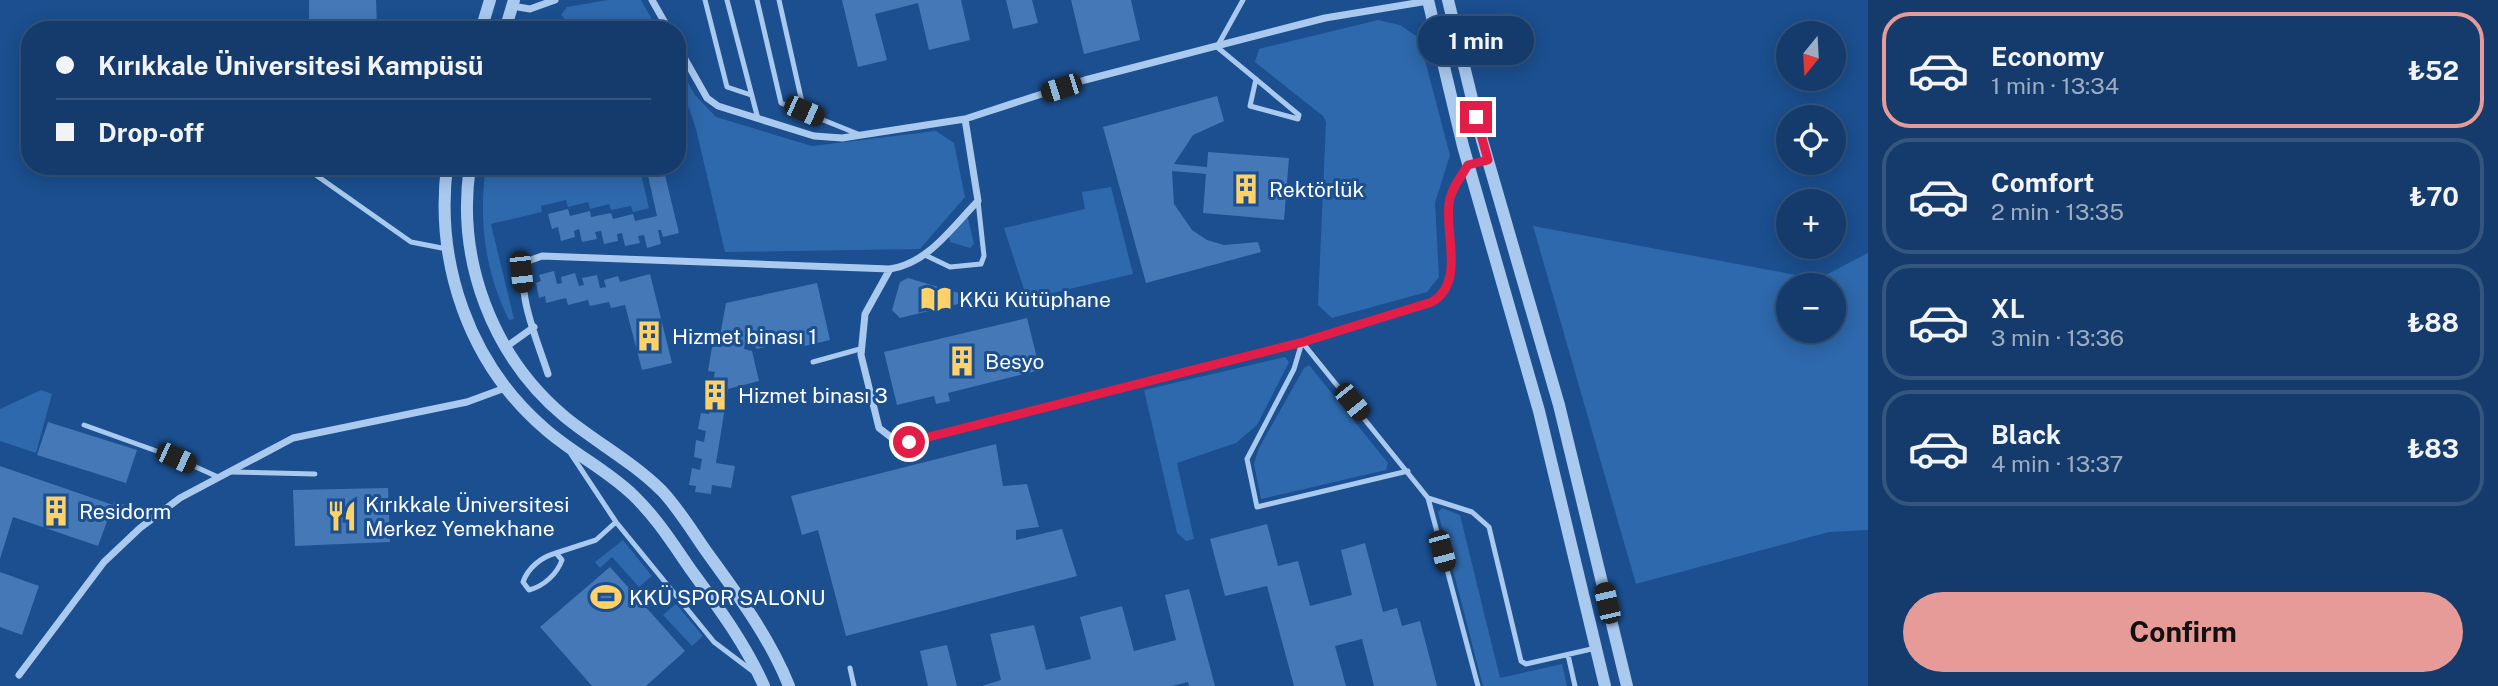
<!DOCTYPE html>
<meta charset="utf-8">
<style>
:root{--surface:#143b6b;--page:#214673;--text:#f1f3f6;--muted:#9dadc1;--line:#33557e;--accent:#e69b98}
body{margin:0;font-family:"Public Sans",sans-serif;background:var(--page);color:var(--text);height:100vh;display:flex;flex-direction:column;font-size:26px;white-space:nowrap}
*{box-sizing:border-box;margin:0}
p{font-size:23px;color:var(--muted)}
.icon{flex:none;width:38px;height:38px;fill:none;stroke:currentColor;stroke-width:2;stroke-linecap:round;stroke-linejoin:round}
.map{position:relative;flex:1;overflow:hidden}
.side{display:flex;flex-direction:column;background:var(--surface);width:630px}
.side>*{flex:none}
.banner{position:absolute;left:21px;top:21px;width:665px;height:154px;border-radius:28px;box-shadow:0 4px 18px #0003,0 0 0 2px var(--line);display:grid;align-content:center;height:154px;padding:0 35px;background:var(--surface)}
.needle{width:46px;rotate:198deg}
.tools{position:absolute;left:1776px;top:21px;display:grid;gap:14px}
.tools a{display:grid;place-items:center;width:70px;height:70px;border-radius:50%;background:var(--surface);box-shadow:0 4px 18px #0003,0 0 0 2px var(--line);font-size:35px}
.end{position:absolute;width:32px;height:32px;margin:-16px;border:9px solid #e11d48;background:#fff;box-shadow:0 0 0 4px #fff}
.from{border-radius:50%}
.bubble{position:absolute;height:49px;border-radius:24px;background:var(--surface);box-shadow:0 4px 18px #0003,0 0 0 2px var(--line);font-size:23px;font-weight:700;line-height:49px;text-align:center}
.car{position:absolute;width:21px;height:42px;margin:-21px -10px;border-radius:9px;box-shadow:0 0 5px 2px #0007;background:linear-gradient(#222 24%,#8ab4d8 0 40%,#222 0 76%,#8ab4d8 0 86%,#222 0)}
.banner b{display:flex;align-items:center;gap:24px;height:66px;font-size:26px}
.banner b+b{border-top:2px solid var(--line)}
.banner i{width:18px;height:18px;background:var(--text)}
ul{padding:12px 0 0;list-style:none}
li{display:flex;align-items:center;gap:21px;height:116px;margin:0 14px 10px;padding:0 21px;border:4px solid var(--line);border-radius:28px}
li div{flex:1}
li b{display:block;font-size:26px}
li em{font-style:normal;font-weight:700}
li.on{border-color:var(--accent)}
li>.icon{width:63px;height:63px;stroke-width:1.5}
.primary-button{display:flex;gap:14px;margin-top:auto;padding:14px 35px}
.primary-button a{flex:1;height:80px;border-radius:42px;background:var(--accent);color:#111;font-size:28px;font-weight:700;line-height:80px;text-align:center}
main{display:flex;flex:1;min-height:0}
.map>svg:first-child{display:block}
</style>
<main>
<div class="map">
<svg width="1868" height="686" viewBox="0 0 1868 686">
<rect width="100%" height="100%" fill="#1b4f8f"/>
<path fill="#2e69ad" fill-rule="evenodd" d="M608 0H641L658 30H576L561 15 567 7Z
M1378 20 1400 25 1419 38 1450 155 1435 203 1439 277 1427 292 1332 318 1318 305 1326 122 1323 116 1255 62 1259 49Z
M677 63 695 95 716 117 812 146 936 131 954 143 965 197 920 249 725 252 696 129 689 108 677 98Z
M486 166H639L649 208 633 212 631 206 611 210 609 204 590 209 588 202 568 207 566 200 541 206 542 212 491 224 514 319 509 320C485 272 478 219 486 166Z
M1111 187 1133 274 1027 299 1004 228 1085 209 1082 192Z
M967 214 974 244 970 248 950 242 949 237Z
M1533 226 1818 279 1868 253V530L1829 532 1636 584ZM1788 285H1834V331H1788Z
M1285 357 1289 362 1257 425 1236 443 1177 463 1194 539 1186 541 1177 533 1144 390Z
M1309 365 1388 463 1386 470 1261 499 1254 464 1259 448 1304 368Z
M41 390 52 394 36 453 0 441V409Z
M114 501 141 510 128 522 109 516Z
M1442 508 1460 515 1500 678 1562 664 1567 686H1483L1438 512Z
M623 540 652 576 639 587 612 557 600 568 595 562Z
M676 604 703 636 692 646 663 615Z"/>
<path fill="#4478b7" d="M309 0H376L377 26 309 27Z
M842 0H961L970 40 929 50 918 3 875 14 887 60 858 67Z
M1006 0H1032L1038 23 1013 29Z
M1071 0H1131L1140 40 1084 54Z
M1217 96 1224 121 1193 135 1174 164 1207 167 1208 152 1289 158 1284 220 1203 213 1206 174 1172 171 1174 204 1192 230 1207 240 1224 245 1258 242 1261 252 1146 283 1103 127Z
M663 167 679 233 663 237 661 230H658L661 244 647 248 644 235 638 236 640 243 625 246 622 233 617 234 618 241 604 244 601 231 595 232 597 239 582 242 579 229 574 231 575 237 561 241 558 227 552 229 548 214 568 209 570 216 590 211 591 217 611 213 613 219 633 214 635 221 657 216 647 171Z
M554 271 557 284 562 283 561 277 575 273 579 286 584 285 582 278 597 275 600 288 606 287 604 280 618 276 620 282 650 274 672 363 642 370 625 305 611 308 609 302 590 306 588 300 568 305 566 298 546 303 545 296 539 298 536 283 541 281 539 275Z
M908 278 979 299 900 318 892 310 900 282Z
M817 283 830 340 800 347 798 340 756 349 752 332 747 334 744 349 752 351 759 381 728 389 716 463 735 466 731 488 712 485 711 494 695 492 696 486 689 485 692 468 700 470 702 459 694 457 696 440 704 442 706 431 698 429 701 413 709 414 711 403 703 401 706 385 712 386 715 372 708 371 714 335 720 336 726 303Z
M1027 318 1040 370 948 393 950 401 936 404 934 396 897 405 884 352Z
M48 422 137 450 126 483 37 455Z
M996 444 1003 486 1027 484 1039 527 1016 530V540L1062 529 1077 576 846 636 818 530 802 535 791 496Z
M0 466 113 505 98 546 13 517 0 559Z
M388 488 390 542 295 546 293 490Z
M1267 524 1278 566 1298 561 1310 606 1352 595 1341 550 1365 543 1383 612 1397 608 1402 626 1420 621 1437 686H1374L1362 639 1335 646 1346 686H1294L1267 586 1225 596 1210 539Z
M610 567 685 651 646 686H592L540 627Z
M0 572 39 586 22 635 0 627Z
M1189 589 1215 686H1189L1188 682 1172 686H982L1001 680 990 634 1034 625 1046 670 1091 659 1080 617 1122 606 1134 651 1176 640 1165 595Z
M947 645 957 686H928L920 651Z"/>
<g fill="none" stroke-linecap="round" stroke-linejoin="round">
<path stroke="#a9c9ee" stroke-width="5" d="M705 0 727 87 751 95
M727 0 758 119
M757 0 781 103 858 134
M779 0 804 111
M1243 0 1217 47 1299 115 1298 119 1250 106 1256 79
M303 166 411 242 447 249
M925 255 950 267 981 264 984 256 978 201
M1302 342 1428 498 1478 686
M1302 342 1294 369 1247 459 1257 507 1408 471
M813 362 860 349
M84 425 176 458 218 477
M571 454 616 522 714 642 755 673
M231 472 315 474
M1428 498 1472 512 1489 527 1521 661 1526 664 1596 648
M556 553C541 557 528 568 523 582L529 590C544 586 557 574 562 560L556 553 596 540 616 522
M1568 655 1575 686
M850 668 854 686"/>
<path stroke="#a9c9ee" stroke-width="7" d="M652 0 669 30
M512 6 530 9 555 0
M677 45 707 98 718 106 814 136 842 138 965 119 1085 80 1325 18 1428 1
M890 269 865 314 861 355 879 428 892 438 909 442 1302 342 1432 302C1465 282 1445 236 1449 204 1451 190 1461 177 1468 165
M506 347 534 327
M548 374C539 345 513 287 528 261L542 256 890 269C929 263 952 227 978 201L965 119
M19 675 104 562 140 528 180 498 293 438 467 402 505 388"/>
<path stroke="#a9c9ee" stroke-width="12" d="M1428 0 1463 146 1539 411 1605 686
M1448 0 1482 140 1559 405 1627 686
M481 30 490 0
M505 30 514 0
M447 166C435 264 469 363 544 428 572 453 606 469 633 495 656 517 673 544 691 570 718 607 745 643 764 686
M470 166C456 260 492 356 565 417 597 443 633 462 662 491 679 509 692 531 706 551 737 594 769 636 789 686"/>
</g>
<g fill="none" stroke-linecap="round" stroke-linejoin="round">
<path stroke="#e11d48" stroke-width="9" d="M909 442 1303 342 1432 302C1465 282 1445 236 1449 204 1450 190 1461 177 1468 165L1488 160 1476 117"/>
</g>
<defs>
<g id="building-bare" transform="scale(2.415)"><path d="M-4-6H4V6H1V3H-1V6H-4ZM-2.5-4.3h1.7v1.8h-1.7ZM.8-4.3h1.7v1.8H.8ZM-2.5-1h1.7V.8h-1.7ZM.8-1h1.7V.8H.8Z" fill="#ffd166" stroke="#1b4f8f" stroke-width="2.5" paint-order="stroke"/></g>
<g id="library-bare" transform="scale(2.415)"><path d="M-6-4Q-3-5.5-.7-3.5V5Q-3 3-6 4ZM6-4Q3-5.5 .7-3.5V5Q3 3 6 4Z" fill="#ffd166" stroke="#1b4f8f" stroke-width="2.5" paint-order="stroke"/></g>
<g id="restaurant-bare" transform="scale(2.415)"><path d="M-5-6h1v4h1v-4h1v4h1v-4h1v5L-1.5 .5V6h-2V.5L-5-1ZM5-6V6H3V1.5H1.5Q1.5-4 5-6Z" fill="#ffd166" stroke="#1b4f8f" stroke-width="2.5" paint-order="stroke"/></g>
<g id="stadium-bare" transform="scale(2.415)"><path d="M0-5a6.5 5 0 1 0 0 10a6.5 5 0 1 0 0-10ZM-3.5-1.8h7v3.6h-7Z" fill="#ffd166" stroke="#1b4f8f" stroke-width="2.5" paint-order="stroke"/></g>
</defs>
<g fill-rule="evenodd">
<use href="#building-bare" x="1246" y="189"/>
<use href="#library-bare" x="936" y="299"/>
<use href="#building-bare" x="649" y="336"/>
<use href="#building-bare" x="962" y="361"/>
<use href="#building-bare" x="715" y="395"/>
<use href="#building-bare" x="56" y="511"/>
<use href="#restaurant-bare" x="342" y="516"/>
<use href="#stadium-bare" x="606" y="597"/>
</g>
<g text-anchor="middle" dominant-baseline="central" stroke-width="6" stroke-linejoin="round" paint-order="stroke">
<g font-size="21" fill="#fff" stroke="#1b4f8f" text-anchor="start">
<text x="1269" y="189">Rektörlük</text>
<text x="959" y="299">KKü Kütüphane</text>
<text x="672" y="336">Hizmet binası 1</text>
<text x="985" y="361">Besyo</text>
<text x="738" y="395">Hizmet binası 3</text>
<text x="365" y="504">Kırıkkale Üniversitesi<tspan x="365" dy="24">Merkez Yemekhane</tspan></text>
<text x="79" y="511">Residorm</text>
<text x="629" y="597">KKÜ SPOR SALONU</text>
</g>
</g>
</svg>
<div class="tools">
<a><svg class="needle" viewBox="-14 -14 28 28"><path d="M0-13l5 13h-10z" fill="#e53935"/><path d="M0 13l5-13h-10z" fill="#9dadc1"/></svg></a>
<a><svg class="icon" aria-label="locate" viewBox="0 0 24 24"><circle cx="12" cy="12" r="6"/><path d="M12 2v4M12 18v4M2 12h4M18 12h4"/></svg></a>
<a>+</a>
<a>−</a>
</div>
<i class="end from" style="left:909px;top:442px"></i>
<i class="end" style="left:1476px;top:117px"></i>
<div class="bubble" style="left:1418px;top:16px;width:116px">1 min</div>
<i class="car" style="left:1061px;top:88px;rotate:252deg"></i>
<i class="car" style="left:804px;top:111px;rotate:114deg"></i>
<i class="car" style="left:521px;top:272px;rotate:174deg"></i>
<i class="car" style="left:1352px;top:402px;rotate:141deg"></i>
<i class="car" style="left:176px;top:458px;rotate:115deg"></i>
<i class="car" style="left:1442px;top:551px;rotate:165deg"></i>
<i class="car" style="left:1607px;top:603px;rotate:347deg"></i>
<div class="banner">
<b><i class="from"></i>Kırıkkale Üniversitesi Kampüsü</b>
<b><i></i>Drop-off</b>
</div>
</div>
<section class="side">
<ul>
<li class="on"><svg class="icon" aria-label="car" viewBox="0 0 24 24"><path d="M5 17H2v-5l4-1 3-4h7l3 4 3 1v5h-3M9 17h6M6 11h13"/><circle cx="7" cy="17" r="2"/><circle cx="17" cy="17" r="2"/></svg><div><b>Economy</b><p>1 min · 13:34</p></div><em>₺52</em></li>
<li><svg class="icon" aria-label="car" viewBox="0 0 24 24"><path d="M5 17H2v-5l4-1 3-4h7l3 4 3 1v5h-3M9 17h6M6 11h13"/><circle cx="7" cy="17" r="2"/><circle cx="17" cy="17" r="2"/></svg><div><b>Comfort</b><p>2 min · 13:35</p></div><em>₺70</em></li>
<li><svg class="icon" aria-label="car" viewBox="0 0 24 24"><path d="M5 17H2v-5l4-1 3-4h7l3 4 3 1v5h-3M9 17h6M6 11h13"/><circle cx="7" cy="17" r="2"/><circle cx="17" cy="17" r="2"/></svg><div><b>XL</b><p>3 min · 13:36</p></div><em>₺88</em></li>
<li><svg class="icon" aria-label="car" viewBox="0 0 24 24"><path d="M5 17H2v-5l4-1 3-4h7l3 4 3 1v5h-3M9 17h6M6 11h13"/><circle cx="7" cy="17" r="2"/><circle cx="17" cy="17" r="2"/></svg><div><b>Black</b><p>4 min · 13:37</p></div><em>₺83</em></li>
</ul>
<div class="primary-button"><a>Confirm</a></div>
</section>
</main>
